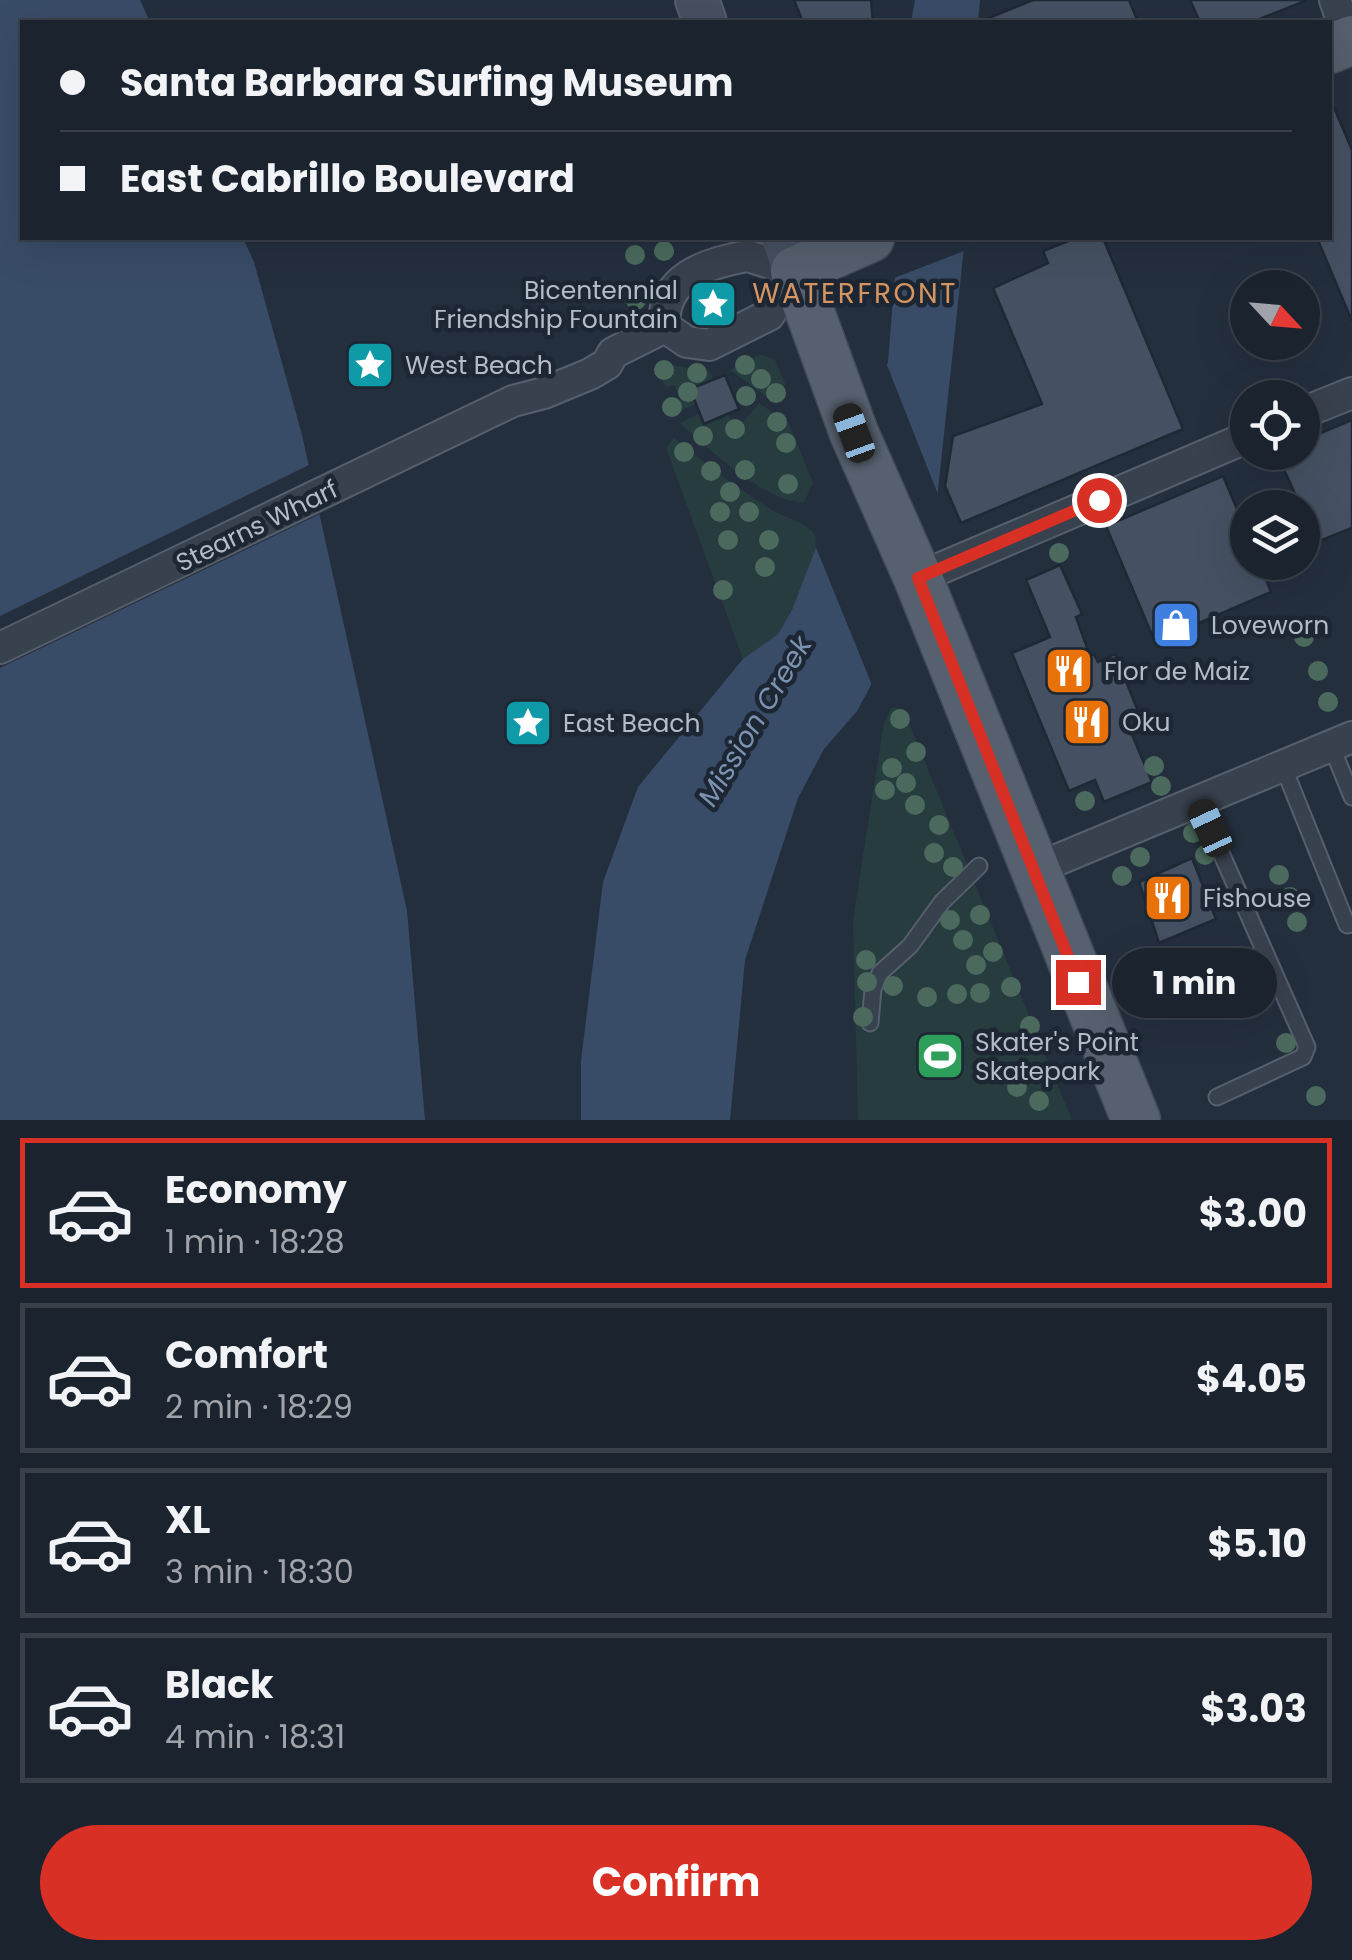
<!DOCTYPE html>
<meta charset="utf-8">
<style>
:root{--surface:#1b232e;--page:#242b36;--text:#f1f3f6;--muted:#a0a4aa;--line:#39404a;--accent:#d93025}
body{margin:0;font-family:Poppins,sans-serif;background:var(--page);color:var(--text);height:100vh;display:flex;flex-direction:column;font-size:38px;white-space:nowrap}
*{box-sizing:border-box;margin:0}
p{font-size:32px;color:var(--muted)}
.icon{flex:none;width:55px;height:55px;fill:none;stroke:currentColor;stroke-width:2;stroke-linecap:round;stroke-linejoin:round}
.map{position:relative;height:1120px;overflow:hidden}
.details{display:flex;flex-direction:column;background:var(--surface);flex:1}
.details>*{flex:none}
.hud{position:absolute;left:20px;top:20px;width:1312px;height:220px;border-radius:0px;box-shadow:0 10px 40px #0002,0 0 0 2px var(--line);display:grid;align-content:center;height:220px;padding:0 40px;background:var(--surface)}
.needle{width:65px;rotate:116deg}
.fabs{position:absolute;left:1230px;top:270px;display:grid;gap:20px}
.fabs a{display:grid;place-items:center;width:90px;height:90px;border-radius:50%;background:var(--surface);box-shadow:0 10px 40px #0002,0 0 0 2px var(--line);font-size:50px}
.end{position:absolute;width:45px;height:45px;margin:-22px;border:12px solid #d93025;background:#fff;box-shadow:0 0 0 5px #fff}
.from{border-radius:50%}
.bubble{position:absolute;height:70px;border-radius:35px;background:var(--surface);box-shadow:0 10px 40px #0002,0 0 0 2px var(--line);font-size:32px;font-weight:700;line-height:70px;text-align:center}
.car{position:absolute;width:30px;height:60px;margin:-30px -15px;border-radius:12px;box-shadow:0 0 8px 2px #0007;background:linear-gradient(#222 24%,#8ab4d8 0 40%,#222 0 76%,#8ab4d8 0 86%,#222 0)}
.hud b{display:flex;align-items:center;gap:35px;height:95px;font-size:38px}
.hud b+b{border-top:2px solid var(--line)}
.hud i{width:25px;height:25px;background:var(--text)}
ul{padding:18px 0 0;list-style:none}
li{display:flex;align-items:center;gap:30px;height:150px;margin:0 20px 15px;padding:0 20px;border:5px solid var(--line);border-radius:0px}
li div{flex:1}
li b{display:block;font-size:38px}
li em{font-style:normal;font-weight:700}
li.on{border-color:var(--accent)}
li>.icon{width:90px;height:90px;stroke-width:1.5}
.action{display:flex;gap:20px;margin-top:auto;padding:20px 40px}
.action a{flex:1;height:115px;border-radius:60px;background:var(--accent);color:#fff;font-size:40px;font-weight:700;line-height:115px;text-align:center}
.map>svg:first-child{display:block}
</style>
<div class="map">
<svg width="1352" height="1120" viewBox="0 0 1352 1120">
<rect width="100%" height="100%" fill="#242f3e"/>
<path fill="#263c3f" d="M760 354 775 360 785 383 783 399 774 402 730 370Z
M658 363 710 371 713 379 691 389 696 404 671 414 669 406 680 399 675 385 666 387 655 367Z
M759 403 789 424 813 483 804 502C771 506 704 446 680 423L700 413 705 423 729 414 732 424 742 423Z
M674 438C704 463 736 487 769 508 785 519 801 519 815 534L817 554 792 610 778 634 743 659 666 448Z
M892 707 904 711 1072 1120H858L853 920 884 722Z"/>
<path fill="#394c67" d="M0 0H140L150 22H22V238H243L254 262 302 435 407 911 425 1120H0Z
M915 0H980L978 22H911Z
M898 238H965L937 499 870 687 857 711 824 749 798 798 745 960 730 1120H581V1061L603 882 638 787 743 659 778 634 792 610 888 362Z"/>
<path fill="#242f3e" d="M893 238H970L969 249 889 280Z
M883 355 941 502 874 690 815 545Z
M313 463 324 512 0 668V616Z"/>
<path fill="#455162" stroke="#1f2835" stroke-width="2.5" d="M794 0H871L873 22H803Z
M1033 0H1129L1138 22H979Z
M1190 0H1305V1L1252 22H1200Z
M1330 98 1352 150V321L1317 238H1330Z
M1076 238H1103L1183 429 961 523 945 486 953 436 1042 404 993 288 1048 263 1043 251Z
M725 375 739 409 704 424 690 389Z
M1352 420V528L1317 542 1276 452H1302V441Z
M1223 476 1248 535V562H1259L1271 592 1155 642 1106 526Z
M1060 565 1082 614 1076 617 1090 656 1094 654 1098 662 1115 654 1138 711 1125 718 1152 782 1104 802 1095 780 1069 791 1012 653 1050 637 1026 580Z
M1192 858 1216 919 1159 943 1139 882Z"/>
<g fill="none" stroke-linecap="round" stroke-linejoin="round">
<g stroke="#565f6c" stroke-width="19">
<path id="lane" d="M1331 745 1352 797
M1283 766 1347 925 1352 924
M1198 801 1307 1047 1303 1057 1217 1097
M870 1023 873 989 880 973 910 946 942 902 979 866"/>
</g>
<g stroke="#565f6c" stroke-width="34">
<path id="street" d="M1335 0 1352 48
M748 256 795 271 769 315 709 345 687 342 665 327C660 278 706 263 748 256Z
M1302 413 1352 393
M918 578 1248 437
M0 648 513 401 544 393 590 374 607 364 613 353 665 327
M1033 870 1352 737"/>
</g>
<g stroke="#565f6c" stroke-width="46">
<path id="secondary" d="M697 0 705 22
M783 238 795 271"/>
</g>
<g stroke="#414a57" stroke-width="51">
<path id="primary" d="M1330 49 1352 40
M870 238 795 271 854 433 918 578 1136 1120"/>
</g>
<use href="#lane" stroke="#38414e" stroke-width="15"/>
<use href="#street" stroke="#38414e" stroke-width="30"/>
<use href="#secondary" stroke="#465061" stroke-width="42"/>
<use href="#primary" stroke="#56606e" stroke-width="48"/>
</g>
<g fill="#4b6a5d">
<circle cx="664" cy="251" r="10"/>
<circle cx="635" cy="255" r="10"/>
<circle cx="636" cy="300" r="10"/>
<circle cx="745" cy="365" r="10"/>
<circle cx="664" cy="370" r="10"/>
<circle cx="697" cy="373" r="10"/>
<circle cx="761" cy="379" r="10"/>
<circle cx="688" cy="392" r="10"/>
<circle cx="776" cy="393" r="10"/>
<circle cx="746" cy="396" r="10"/>
<circle cx="672" cy="407" r="10"/>
<circle cx="777" cy="422" r="10"/>
<circle cx="735" cy="429" r="10"/>
<circle cx="703" cy="436" r="10"/>
<circle cx="786" cy="443" r="10"/>
<circle cx="684" cy="452" r="10"/>
<circle cx="745" cy="470" r="10"/>
<circle cx="711" cy="471" r="10"/>
<circle cx="788" cy="484" r="10"/>
<circle cx="730" cy="492" r="10"/>
<circle cx="720" cy="512" r="10"/>
<circle cx="749" cy="512" r="10"/>
<circle cx="728" cy="540" r="10"/>
<circle cx="769" cy="540" r="10"/>
<circle cx="1059" cy="553" r="10"/>
<circle cx="765" cy="567" r="10"/>
<circle cx="723" cy="590" r="10"/>
<circle cx="1304" cy="637" r="10"/>
<circle cx="1318" cy="671" r="10"/>
<circle cx="1328" cy="702" r="10"/>
<circle cx="900" cy="719" r="10"/>
<circle cx="916" cy="752" r="10"/>
<circle cx="1154" cy="766" r="10"/>
<circle cx="892" cy="768" r="10"/>
<circle cx="906" cy="783" r="10"/>
<circle cx="1161" cy="786" r="10"/>
<circle cx="885" cy="790" r="10"/>
<circle cx="1085" cy="801" r="10"/>
<circle cx="915" cy="805" r="10"/>
<circle cx="939" cy="825" r="10"/>
<circle cx="1193" cy="833" r="10"/>
<circle cx="934" cy="853" r="10"/>
<circle cx="1205" cy="855" r="10"/>
<circle cx="1140" cy="857" r="10"/>
<circle cx="953" cy="867" r="10"/>
<circle cx="1279" cy="875" r="10"/>
<circle cx="1122" cy="876" r="10"/>
<circle cx="1290" cy="897" r="10"/>
<circle cx="980" cy="915" r="10"/>
<circle cx="950" cy="920" r="10"/>
<circle cx="1297" cy="922" r="10"/>
<circle cx="963" cy="940" r="10"/>
<circle cx="993" cy="952" r="10"/>
<circle cx="866" cy="960" r="10"/>
<circle cx="976" cy="965" r="10"/>
<circle cx="867" cy="982" r="10"/>
<circle cx="893" cy="986" r="10"/>
<circle cx="1011" cy="987" r="10"/>
<circle cx="980" cy="993" r="10"/>
<circle cx="957" cy="994" r="10"/>
<circle cx="927" cy="997" r="10"/>
<circle cx="863" cy="1017" r="10"/>
<circle cx="1030" cy="1026" r="10"/>
<circle cx="1286" cy="1043" r="10"/>
<circle cx="1032" cy="1073" r="10"/>
<circle cx="1017" cy="1087" r="10"/>
<circle cx="1316" cy="1096" r="10"/>
<circle cx="1039" cy="1101" r="10"/>
</g>
<g fill="none" stroke-linecap="round" stroke-linejoin="round">
<path stroke="#d93025" stroke-width="12" d="M1078 982 918 578 1099 500"/>
</g>
<defs>
<g id="sight-square" transform="scale(2.5)"><rect x="-9" y="-9" width="18" height="18" rx="4" fill="#0f9aa8" stroke="#1d2633"/><path d="M0-6L1.8-2.2L6-1.7L2.9 1.2L3.7 5.4L0 3.3L-3.7 5.4L-2.9 1.2L-6-1.7L-1.8-2.2Z" fill="#fff"/></g>
<g id="shop-square" transform="scale(2.5)"><rect x="-9" y="-9" width="18" height="18" rx="4" fill="#3f7fe0" stroke="#1d2633"/><path d="M-5-2.5h2.3a2.7 3.5 0 0 1 5.4 0H5L5.5 6h-11ZM-1.5-2.5h3a1.5 2.3 0 0 0-3 0Z" fill="#fff"/></g>
<g id="restaurant-square" transform="scale(2.5)"><rect x="-9" y="-9" width="18" height="18" rx="4" fill="#e8710a" stroke="#1d2633"/><path d="M-5-6h1v4h1v-4h1v4h1v-4h1v5L-1.5 .5V6h-2V.5L-5-1ZM5-6V6H3V1.5H1.5Q1.5-4 5-6Z" fill="#fff"/></g>
<g id="stadium-square" transform="scale(2.5)"><rect x="-9" y="-9" width="18" height="18" rx="4" fill="#2e9e5b" stroke="#1d2633"/><path d="M0-5a6.5 5 0 1 0 0 10a6.5 5 0 1 0 0-10ZM-3.5-1.8h7v3.6h-7Z" fill="#fff"/></g>
</defs>
<g fill-rule="evenodd">
<use href="#sight-square" x="713" y="304"/>
<use href="#sight-square" x="370" y="365"/>
<use href="#shop-square" x="1176" y="625"/>
<use href="#restaurant-square" x="1069" y="671"/>
<use href="#restaurant-square" x="1087" y="722"/>
<use href="#sight-square" x="528" y="723"/>
<use href="#restaurant-square" x="1168" y="898"/>
<use href="#stadium-square" x="940" y="1056"/>
</g>
<g text-anchor="middle" dominant-baseline="central" stroke-width="9" stroke-linejoin="round" paint-order="stroke">
<g font-size="25" fill="#b4bcc9" stroke="#1d2633" text-anchor="start">
<text x="678" y="290" text-anchor="end">Bicentennial<tspan x="678" dy="29">Friendship Fountain</tspan></text>
<text x="405" y="365">West Beach</text>
<text x="1211" y="625">Loveworn</text>
<text x="1104" y="671">Flor de Maiz</text>
<text x="1122" y="722">Oku</text>
<text x="563" y="723">East Beach</text>
<text x="1203" y="898">Fishouse</text>
<text x="975" y="1042">Skater's Point<tspan x="975" dy="29">Skatepark</tspan></text>
</g>
<g font-size="25" fill="#b4bcc9" stroke="#1d2633">
<text transform="translate(257 526) rotate(-26)">Stearns Wharf</text>
</g>
<g font-size="28" letter-spacing="2.5" fill="#d59563" stroke="#1d2633">
<text x="855" y="293">WATERFRONT</text>
</g>
<g font-size="28" font-style="italic" fill="#7c92b1" stroke="#1d2633">
<text transform="translate(755 721) rotate(-59)">Mission Creek</text>
</g>
</g>
</svg>
<div class="fabs">
<a><svg class="needle" viewBox="-14 -14 28 28"><path d="M0-13l5 13h-10z" fill="#e53935"/><path d="M0 13l5-13h-10z" fill="#a0a4aa"/></svg></a>
<a><svg class="icon" aria-label="locate" viewBox="0 0 24 24"><circle cx="12" cy="12" r="6"/><path d="M12 2v4M12 18v4M2 12h4M18 12h4"/></svg></a>
<a><svg class="icon" aria-label="layers" viewBox="0 0 24 24"><path d="M12 4l9 5-9 5-9-5zM3 14l9 5 9-5"/></svg></a>
</div>
<i class="end from" style="left:1099px;top:500px"></i>
<i class="end" style="left:1078px;top:982px"></i>
<div class="bubble" style="left:1112px;top:948px;width:165px">1 min</div>
<i class="car" style="left:854px;top:433px;rotate:340deg"></i>
<i class="car" style="left:1210px;top:828px;rotate:335deg"></i>
<div class="hud">
<b><i class="from"></i>Santa Barbara Surfing Museum</b>
<b><i></i>East Cabrillo Boulevard</b>
</div>
</div>
<section class="details">
<ul>
<li class="on"><svg class="icon" aria-label="car" viewBox="0 0 24 24"><path d="M5 17H2v-5l4-1 3-4h7l3 4 3 1v5h-3M9 17h6M6 11h13"/><circle cx="7" cy="17" r="2"/><circle cx="17" cy="17" r="2"/></svg><div><b>Economy</b><p>1 min · 18:28</p></div><em>$3.00</em></li>
<li><svg class="icon" aria-label="car" viewBox="0 0 24 24"><path d="M5 17H2v-5l4-1 3-4h7l3 4 3 1v5h-3M9 17h6M6 11h13"/><circle cx="7" cy="17" r="2"/><circle cx="17" cy="17" r="2"/></svg><div><b>Comfort</b><p>2 min · 18:29</p></div><em>$4.05</em></li>
<li><svg class="icon" aria-label="car" viewBox="0 0 24 24"><path d="M5 17H2v-5l4-1 3-4h7l3 4 3 1v5h-3M9 17h6M6 11h13"/><circle cx="7" cy="17" r="2"/><circle cx="17" cy="17" r="2"/></svg><div><b>XL</b><p>3 min · 18:30</p></div><em>$5.10</em></li>
<li><svg class="icon" aria-label="car" viewBox="0 0 24 24"><path d="M5 17H2v-5l4-1 3-4h7l3 4 3 1v5h-3M9 17h6M6 11h13"/><circle cx="7" cy="17" r="2"/><circle cx="17" cy="17" r="2"/></svg><div><b>Black</b><p>4 min · 18:31</p></div><em>$3.03</em></li>
</ul>
<div class="action"><a>Confirm</a></div>
</section>
